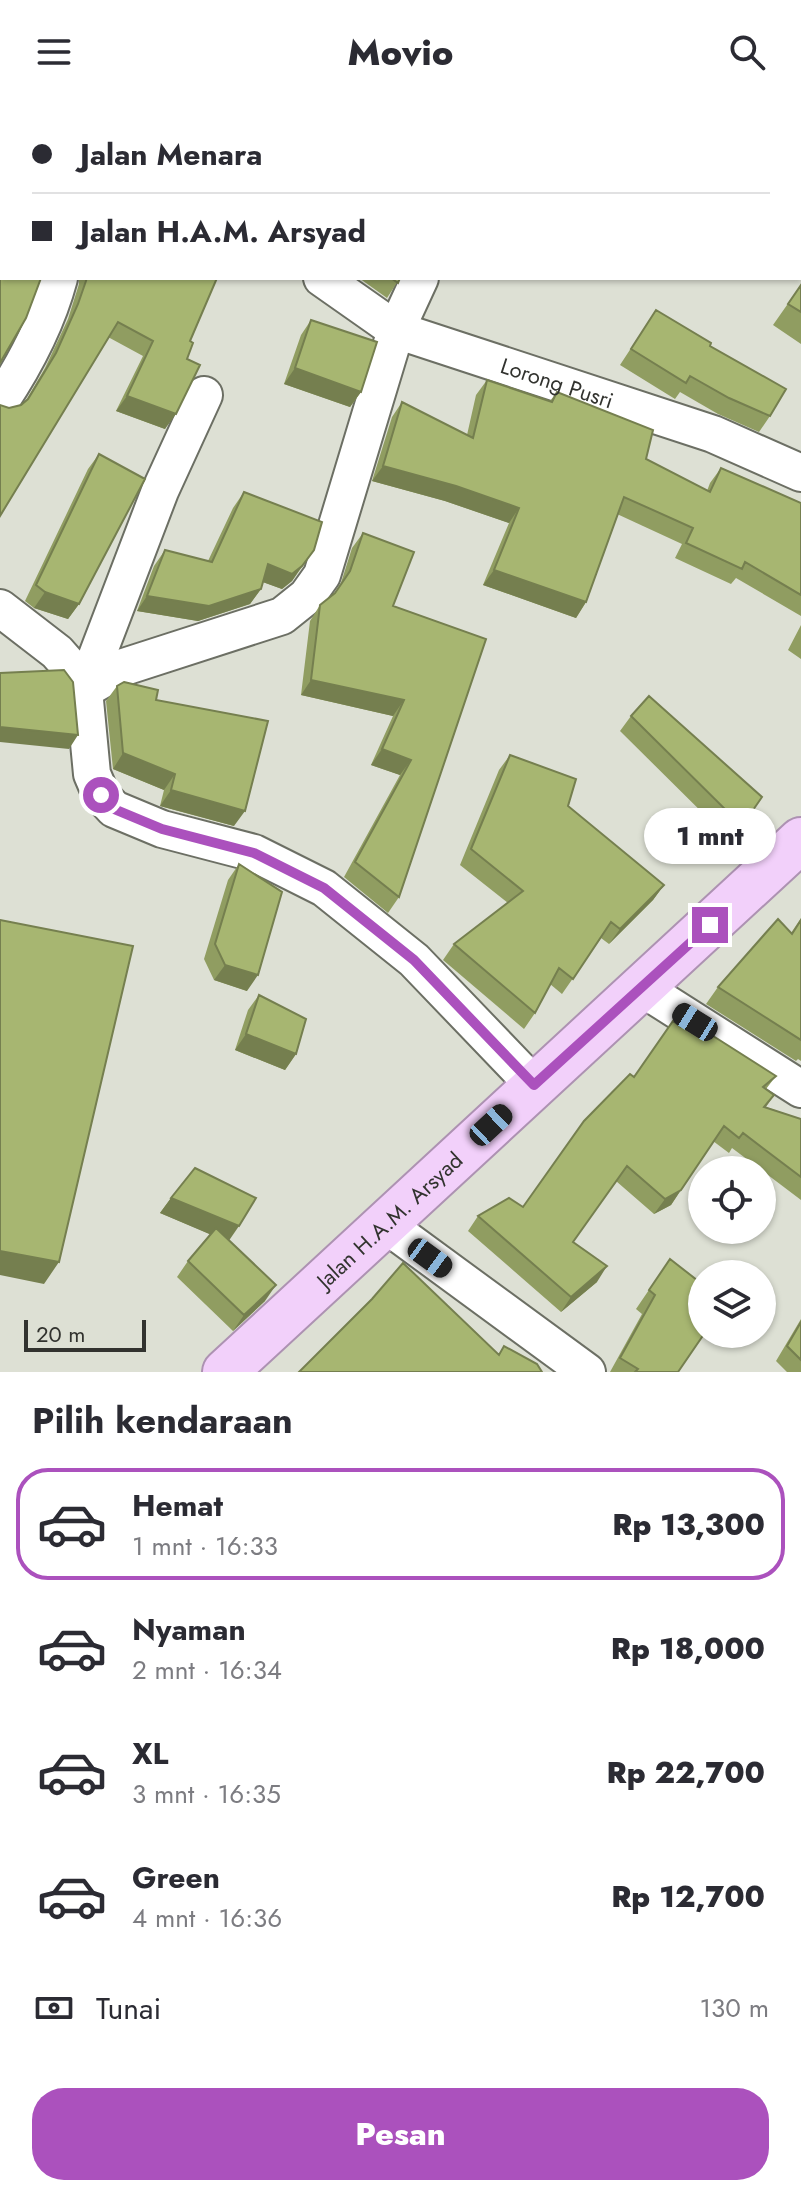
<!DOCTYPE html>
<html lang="id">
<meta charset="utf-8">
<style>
:root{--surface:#fff;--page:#f2f2f3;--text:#2b2b33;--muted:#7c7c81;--line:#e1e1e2;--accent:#ab51bd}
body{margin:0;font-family:Jost,sans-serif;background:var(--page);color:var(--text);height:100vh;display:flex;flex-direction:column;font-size:30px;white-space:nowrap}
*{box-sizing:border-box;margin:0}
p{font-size:26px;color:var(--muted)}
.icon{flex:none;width:44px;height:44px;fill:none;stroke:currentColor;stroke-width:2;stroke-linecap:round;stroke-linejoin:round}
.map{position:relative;height:1268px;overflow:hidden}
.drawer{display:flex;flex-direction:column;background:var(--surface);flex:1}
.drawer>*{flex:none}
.guide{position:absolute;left:0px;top:0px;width:802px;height:176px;box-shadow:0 2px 6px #0004;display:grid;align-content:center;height:176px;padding:0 32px;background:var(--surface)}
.tools{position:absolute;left:688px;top:1052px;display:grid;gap:16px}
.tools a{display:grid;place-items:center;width:88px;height:88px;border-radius:50%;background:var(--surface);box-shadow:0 2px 6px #0004;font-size:40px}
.scale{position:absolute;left:24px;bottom:20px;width:122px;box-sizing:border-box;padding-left:8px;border:4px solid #32332f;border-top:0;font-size:22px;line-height:28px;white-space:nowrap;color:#32332f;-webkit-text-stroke:6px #dde0d4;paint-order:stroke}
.end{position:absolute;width:36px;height:36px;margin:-18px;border:10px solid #ab51bd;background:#fff;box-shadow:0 0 0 4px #fff}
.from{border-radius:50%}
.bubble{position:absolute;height:56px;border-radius:28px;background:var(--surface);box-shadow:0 2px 6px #0004;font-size:26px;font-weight:800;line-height:56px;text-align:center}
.car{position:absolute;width:24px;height:48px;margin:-24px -12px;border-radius:10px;box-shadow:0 0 6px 2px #0007;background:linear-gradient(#222 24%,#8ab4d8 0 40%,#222 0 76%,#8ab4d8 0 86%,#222 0)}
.guide b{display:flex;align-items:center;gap:28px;height:76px;font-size:30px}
.guide b+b{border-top:2px solid var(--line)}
.guide i{width:20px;height:20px;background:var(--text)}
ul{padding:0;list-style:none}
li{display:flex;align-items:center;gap:24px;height:112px;margin:0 16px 12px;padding:0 16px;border:4px solid transparent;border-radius:32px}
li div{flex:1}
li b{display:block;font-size:30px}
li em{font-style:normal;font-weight:800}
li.current{border-color:var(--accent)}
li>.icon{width:72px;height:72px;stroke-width:1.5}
h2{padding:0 32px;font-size:36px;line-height:96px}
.pay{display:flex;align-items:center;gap:20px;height:88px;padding:0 32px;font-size:30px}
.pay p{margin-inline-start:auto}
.button{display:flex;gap:16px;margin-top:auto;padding:16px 32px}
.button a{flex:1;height:92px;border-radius:32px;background:var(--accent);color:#fff;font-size:32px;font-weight:800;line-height:92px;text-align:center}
header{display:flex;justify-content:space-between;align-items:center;height:104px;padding:0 32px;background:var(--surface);font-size:36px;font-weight:800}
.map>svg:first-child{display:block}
</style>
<header><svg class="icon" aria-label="menu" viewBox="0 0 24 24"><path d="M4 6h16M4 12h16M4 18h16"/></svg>Movio<svg class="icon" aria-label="search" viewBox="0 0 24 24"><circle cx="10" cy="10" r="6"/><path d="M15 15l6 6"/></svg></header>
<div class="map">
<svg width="801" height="1268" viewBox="0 0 801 1268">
<rect width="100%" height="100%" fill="#dde0d4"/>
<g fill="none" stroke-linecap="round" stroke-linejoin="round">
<g stroke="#6c6f64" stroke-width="40">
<g id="minor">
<path d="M76 0 79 2"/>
<path d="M499 2 500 0"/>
<path id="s1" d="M322 174 396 226 713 330 801 369"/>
<path d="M0 298C26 259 47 219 59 174"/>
<path d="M0 504 57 548 72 565 84 586 92 670 101 691 114 705 162 725 254 749 324 784 414 856 534 981"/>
<path d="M84 586 124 563 282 512 307 492 322 471 396 226 420 174"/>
<path d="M84 586 160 387 204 291"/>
<path d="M642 884 801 985"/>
<path d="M385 1120 587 1268"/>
</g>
</g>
<g stroke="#ad92b2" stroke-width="48">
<g id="trunk">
<path id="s2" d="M225 1268 801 736"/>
</g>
</g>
<use href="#minor" stroke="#fff" stroke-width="36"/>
<use href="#trunk" stroke="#f2d0fa" stroke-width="44"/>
</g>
<path fill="#909d61" d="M79 174H217L190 237 187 255 165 325 116 307 143 252 108 233 0 412 9 304 21 301 25 298 45 264 68 215 79 180Z
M359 174H400L387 194Z
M801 181V240L773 221Z
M656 206 710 242 770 312 759 328 718 310 680 288 675 295 620 261Z
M311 216 361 288 350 303 284 280 301 231Z
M487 276 550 297 557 288 646 355 707 387 710 379 721 364 801 399V512L736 474 731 480 675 454 682 440 617 410 586 498 576 514 483 481 509 419 445 397 372 377 392 313 402 298 467 331 476 291Z
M99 350 79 500 68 515 34 504 25 497 88 365Z
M244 388 314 446 292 477 282 485 263 478 261 485 250 500 198 517 137 507 154 462 165 446 208 457 233 404Z
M363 429 393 502 486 535 399 793 388 809 344 773 400 671 371 661 393 612 301 591 310 517 320 501 335 489 340 482 352 444Z
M801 521V555L788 546Z
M117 582 156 596 234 722 160 702 164 686 113 665 106 597Z
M631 612 762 693 731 737 620 627Z
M510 651 568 702 664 781 653 796 609 840 601 834 562 890 550 880 535 909 524 925 443 856 454 840 508 799 460 761 499 666Z
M239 760 247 887 214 876 204 855 228 776Z
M801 814V957L798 955 796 957 706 900 718 883 791 829Z
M259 891 296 950 285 966 235 946 248 906Z
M681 923 776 972 766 985 774 991 766 1003 801 1015V1096L732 1044 729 1049 713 1037 671 1101 654 1110 616 1077 573 1138 597 1178 561 1208 468 1127 478 1112 523 1103Z
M171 1094 229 1136 265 1197 233 1227 177 1173 188 1157 210 1130 160 1109Z
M670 1155 678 1268H610L642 1210 636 1205Z
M801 1215V1268H787L776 1257Z"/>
<path fill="#757f4f" d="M295 264 361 288 350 303 284 280Z
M127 292 176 310 165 325 116 307Z
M383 362 456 382 519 404 509 419 445 397 372 377Z
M268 460 302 462 292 477 282 485 257 476Z
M494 466 586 498 576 514 483 481Z
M261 485 250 500 198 517 137 507 147 492Z
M45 488 79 500 68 515 34 504Z
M311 576 404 596 393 612 301 591Z
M0 623 78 631 69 645 0 638Z
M382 645 411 656 400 671 371 661Z
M123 649 175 670 164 686 113 665Z
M171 686 245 707 234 722 160 702Z
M664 781 653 796 609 840 620 825Z
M225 861 258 871 247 887 214 876Z
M246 930 296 950 285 966 235 946Z
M681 1086 671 1101 654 1110 665 1095Z
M171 1094 239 1122 228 1138 160 1109Z
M0 1147 59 1158 44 1180 0 1171Z
M607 1162 597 1178 561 1208 571 1193Z
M276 1181 265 1197 233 1227 244 1211Z"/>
<path fill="#a7b671" stroke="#757f4f" stroke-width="2" d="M0 0H65L63 2H2V174H41L26 214 0 259Z
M404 0H480L479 2H403Z
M87 174H217L190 237 193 239 187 255 200 261 176 310 127 292 153 237 118 218 0 412V301L9 304 21 301 28 295 56 249 78 200Z
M391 174H400L398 179Z
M801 181V208L788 200Z
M656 206 711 239 710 242 786 285 770 312 729 294 690 272 686 279 631 245Z
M311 216 377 238 361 288 295 264Z
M487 276 552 298 557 288 653 326 646 355 710 388 721 364 801 399V491L745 458 742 465 686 439 693 424 624 393 586 498 494 466 519 404 456 382 383 362 402 298 473 334Z
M99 350 145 375 79 500 45 488 36 481Z
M244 388 322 418 314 446 302 462 292 470 268 460 261 485 209 502 147 492 165 446 212 458Z
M363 429 414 448 393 502 486 535 399 793 355 758 411 656 382 645 404 596 311 576 320 501 335 489 350 467Z
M64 566 73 578 78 631 0 623V569Z
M124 578 158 586 156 596 268 617 245 707 171 686 175 670 123 649 117 582Z
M649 592 762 693 742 722 631 612Z
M510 651 576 675 568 702 664 781 620 825 611 818 573 875 559 864 535 909 454 840 523 787 471 745Z
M239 760 282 788 258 871 225 861 215 840Z
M778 815 792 830 801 816V936L718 883Z
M0 816 133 842 59 1158 0 1147Z
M259 891 306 915 296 950 246 930Z
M688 916 776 972 763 983 774 991 764 1003 801 1015V1073L743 1029 739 1034 724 1022 681 1086 665 1095 627 1062 573 1138 607 1162 571 1193 478 1112 509 1094 523 1103 584 1017 630 970 634 973 673 917 681 923Z
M195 1064 256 1094 239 1122 171 1094Z
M216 1124 276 1181 244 1211 188 1157Z
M670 1155 702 1180V1230H704L678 1268H635L638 1265 620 1254 655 1191 649 1186Z
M403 1159 499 1251 504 1242 537 1260 542 1268H299L372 1195Z
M801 1218V1256L787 1242Z"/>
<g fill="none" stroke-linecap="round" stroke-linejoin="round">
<path stroke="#ab51bd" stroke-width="10" d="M101 691 114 705 162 725 254 749 324 784 414 856 534 981 710 821"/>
</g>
<g text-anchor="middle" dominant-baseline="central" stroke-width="6" stroke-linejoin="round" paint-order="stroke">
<g font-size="22" fill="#32332f" stroke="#dde0d4">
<text stroke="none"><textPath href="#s1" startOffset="260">Lorong Pusri</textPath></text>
<text stroke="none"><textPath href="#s2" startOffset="224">Jalan H.A.M. Arsyad</textPath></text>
</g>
</g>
</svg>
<div class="tools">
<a><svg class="icon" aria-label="locate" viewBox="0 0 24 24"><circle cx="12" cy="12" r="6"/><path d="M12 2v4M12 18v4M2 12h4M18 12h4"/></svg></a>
<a><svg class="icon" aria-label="layers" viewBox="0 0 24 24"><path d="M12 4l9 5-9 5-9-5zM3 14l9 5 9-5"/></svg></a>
</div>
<div class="scale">20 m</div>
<i class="end from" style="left:101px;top:691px"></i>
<i class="end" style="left:710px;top:821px"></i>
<div class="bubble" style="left:644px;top:704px;width:132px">1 mnt</div>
<i class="car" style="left:695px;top:918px;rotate:302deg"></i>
<i class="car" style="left:491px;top:1021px;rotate:47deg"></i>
<i class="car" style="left:430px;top:1154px;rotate:126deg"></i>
<div class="guide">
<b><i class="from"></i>Jalan Menara</b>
<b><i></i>Jalan H.A.M. Arsyad</b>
</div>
</div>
<section class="drawer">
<h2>Pilih kendaraan</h2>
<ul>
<li class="current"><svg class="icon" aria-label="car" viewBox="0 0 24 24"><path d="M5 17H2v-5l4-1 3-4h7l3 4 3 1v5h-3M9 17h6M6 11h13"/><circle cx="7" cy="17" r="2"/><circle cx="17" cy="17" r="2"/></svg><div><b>Hemat</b><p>1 mnt · 16:33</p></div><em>Rp 13,300</em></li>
<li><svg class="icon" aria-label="car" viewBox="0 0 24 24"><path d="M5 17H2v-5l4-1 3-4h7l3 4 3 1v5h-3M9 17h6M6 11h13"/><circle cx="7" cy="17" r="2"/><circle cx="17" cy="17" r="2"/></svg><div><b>Nyaman</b><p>2 mnt · 16:34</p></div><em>Rp 18,000</em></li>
<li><svg class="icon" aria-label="car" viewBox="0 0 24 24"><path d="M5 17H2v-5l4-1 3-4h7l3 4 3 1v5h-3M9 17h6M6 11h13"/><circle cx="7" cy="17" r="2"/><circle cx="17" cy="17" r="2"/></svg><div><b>XL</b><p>3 mnt · 16:35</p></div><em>Rp 22,700</em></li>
<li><svg class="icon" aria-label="car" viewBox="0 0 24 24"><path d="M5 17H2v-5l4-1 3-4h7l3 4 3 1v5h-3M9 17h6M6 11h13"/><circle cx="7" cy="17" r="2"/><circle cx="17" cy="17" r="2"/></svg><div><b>Green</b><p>4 mnt · 16:36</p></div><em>Rp 12,700</em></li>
</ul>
<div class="pay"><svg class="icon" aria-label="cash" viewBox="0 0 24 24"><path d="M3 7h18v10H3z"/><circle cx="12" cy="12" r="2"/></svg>Tunai<p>130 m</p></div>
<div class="button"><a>Pesan</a></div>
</section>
